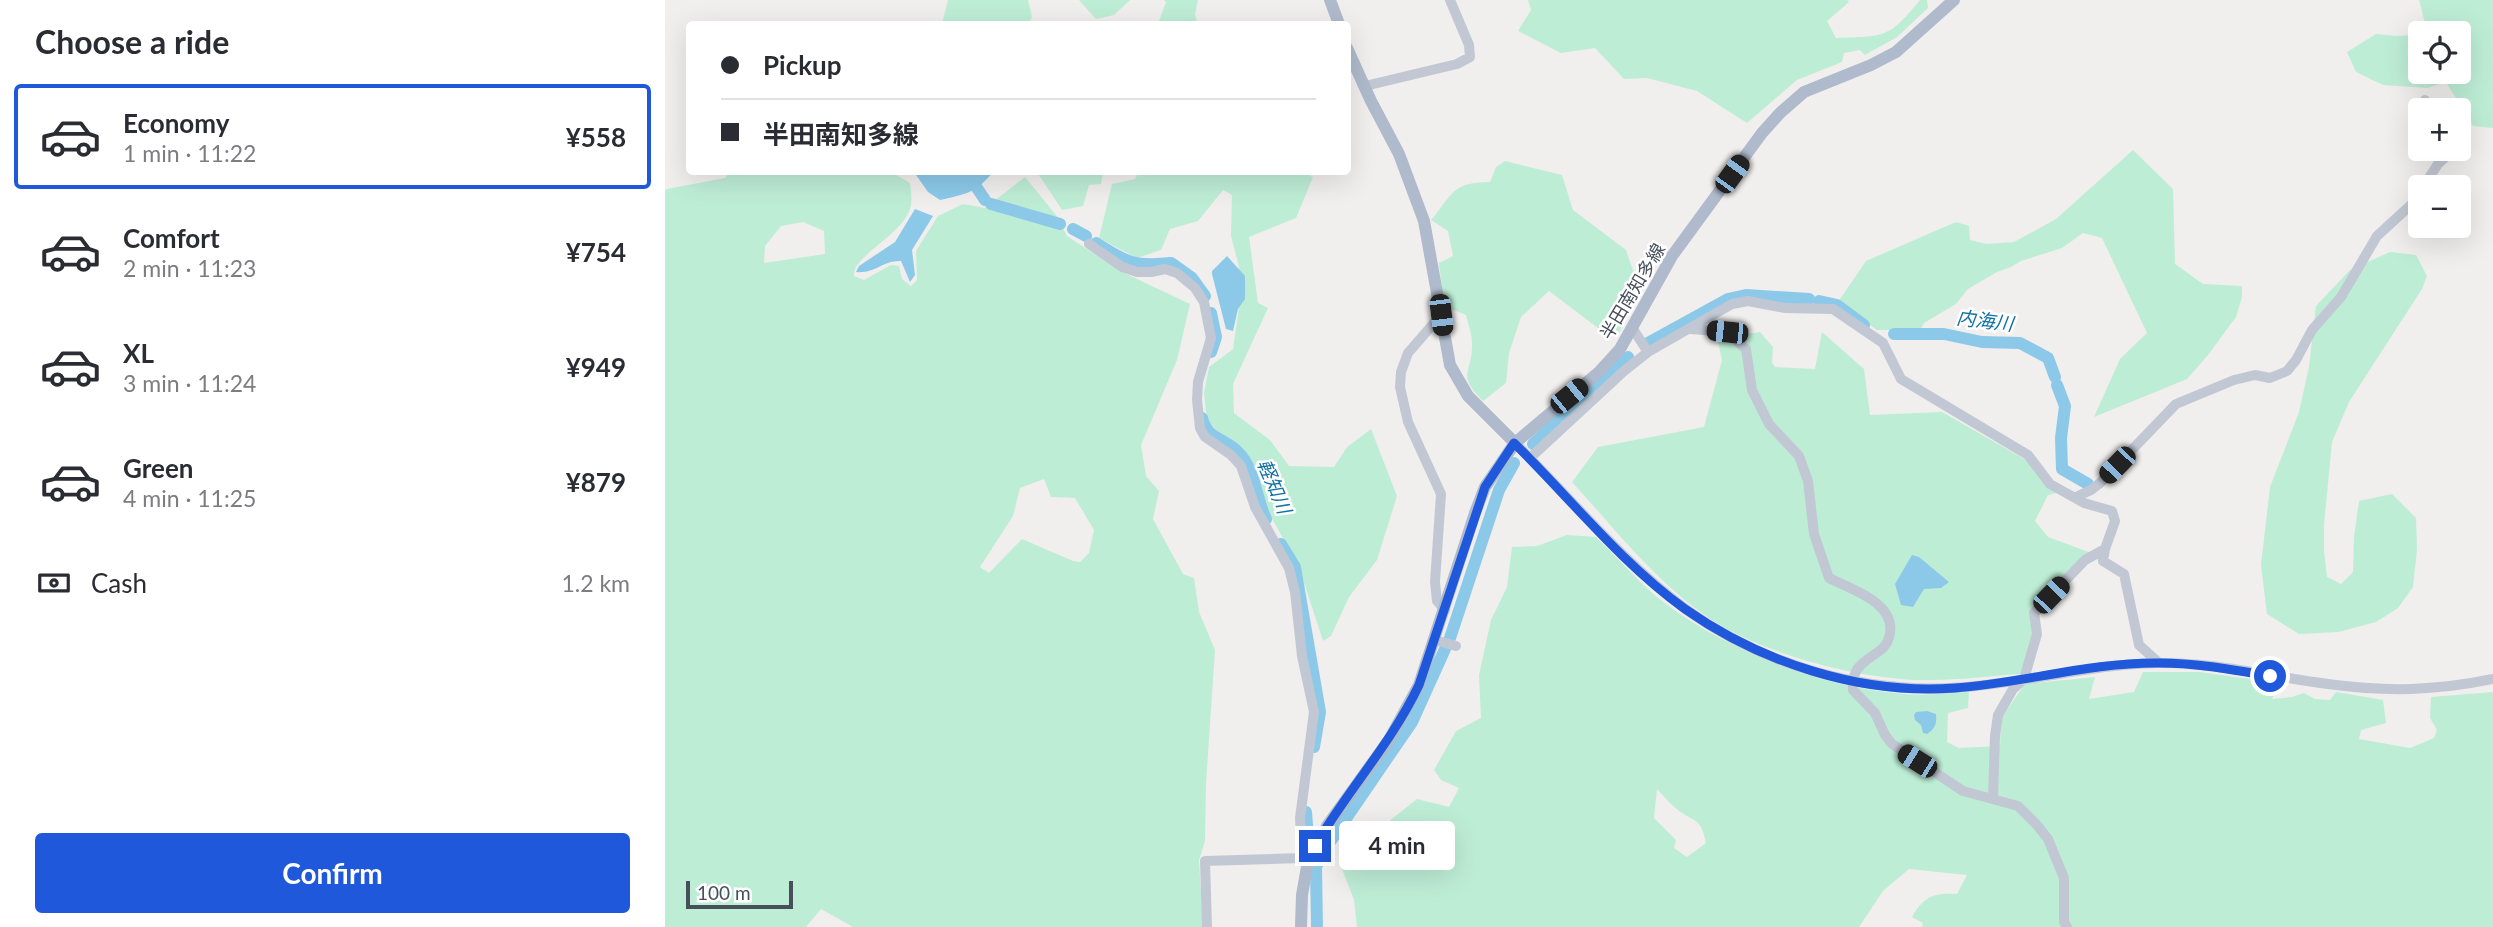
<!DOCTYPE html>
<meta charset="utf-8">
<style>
:root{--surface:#fff;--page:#f2f2f3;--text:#2b2b33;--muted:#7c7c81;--line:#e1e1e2;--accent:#1f58da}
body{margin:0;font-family:Lato,"Noto Sans JP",sans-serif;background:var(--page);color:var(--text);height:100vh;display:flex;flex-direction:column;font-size:26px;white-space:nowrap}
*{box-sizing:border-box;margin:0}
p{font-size:23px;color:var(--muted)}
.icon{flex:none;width:38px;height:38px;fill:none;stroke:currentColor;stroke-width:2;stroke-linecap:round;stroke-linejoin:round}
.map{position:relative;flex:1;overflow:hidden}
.side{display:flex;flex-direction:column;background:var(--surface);width:665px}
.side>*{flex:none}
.banner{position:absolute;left:21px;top:21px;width:665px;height:154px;border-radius:7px;box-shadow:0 7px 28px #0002;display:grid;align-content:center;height:154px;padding:0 35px;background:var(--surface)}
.fabs{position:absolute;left:1743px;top:21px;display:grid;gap:14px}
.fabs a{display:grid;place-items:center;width:63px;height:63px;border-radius:7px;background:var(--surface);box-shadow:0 7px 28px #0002;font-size:35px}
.scale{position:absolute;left:21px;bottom:18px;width:107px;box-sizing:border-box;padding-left:7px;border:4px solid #474f5b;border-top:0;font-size:19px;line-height:24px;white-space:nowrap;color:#474f5b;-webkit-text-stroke:5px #fff;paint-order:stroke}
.end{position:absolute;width:32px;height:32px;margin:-16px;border:9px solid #1f58da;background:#fff;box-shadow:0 0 0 4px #fff}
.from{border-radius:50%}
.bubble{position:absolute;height:49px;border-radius:7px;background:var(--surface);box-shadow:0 7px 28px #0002;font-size:23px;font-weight:700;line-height:49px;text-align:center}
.car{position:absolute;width:21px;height:42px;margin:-21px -10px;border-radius:9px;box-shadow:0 0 5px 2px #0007;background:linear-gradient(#222 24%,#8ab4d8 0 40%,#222 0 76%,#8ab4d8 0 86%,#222 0)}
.banner b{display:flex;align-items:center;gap:24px;height:66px;font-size:26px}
.banner b+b{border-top:2px solid var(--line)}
.banner i{width:18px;height:18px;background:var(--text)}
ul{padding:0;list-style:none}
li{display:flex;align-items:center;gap:21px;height:105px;margin:0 14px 10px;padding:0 21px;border:4px solid transparent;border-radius:7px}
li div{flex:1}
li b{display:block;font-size:26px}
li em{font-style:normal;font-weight:700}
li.on{border-color:var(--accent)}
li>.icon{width:63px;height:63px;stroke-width:1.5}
h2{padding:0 35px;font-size:32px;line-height:84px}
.pay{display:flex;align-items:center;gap:18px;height:77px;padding:0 35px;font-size:26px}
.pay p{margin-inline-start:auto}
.button{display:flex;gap:14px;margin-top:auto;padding:14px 35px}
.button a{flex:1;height:80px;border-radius:7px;background:var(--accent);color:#fff;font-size:28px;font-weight:700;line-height:80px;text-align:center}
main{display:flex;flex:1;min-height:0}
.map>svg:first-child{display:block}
</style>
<main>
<section class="side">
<h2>Choose a ride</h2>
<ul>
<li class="on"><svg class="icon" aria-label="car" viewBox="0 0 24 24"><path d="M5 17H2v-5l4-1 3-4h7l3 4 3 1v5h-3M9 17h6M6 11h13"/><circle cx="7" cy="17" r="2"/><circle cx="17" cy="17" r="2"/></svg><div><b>Economy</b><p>1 min · 11:22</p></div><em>¥558</em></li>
<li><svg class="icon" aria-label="car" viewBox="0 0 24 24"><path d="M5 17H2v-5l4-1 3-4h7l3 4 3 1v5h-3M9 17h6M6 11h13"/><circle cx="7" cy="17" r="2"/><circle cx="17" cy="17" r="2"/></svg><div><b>Comfort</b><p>2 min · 11:23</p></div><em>¥754</em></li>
<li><svg class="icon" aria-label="car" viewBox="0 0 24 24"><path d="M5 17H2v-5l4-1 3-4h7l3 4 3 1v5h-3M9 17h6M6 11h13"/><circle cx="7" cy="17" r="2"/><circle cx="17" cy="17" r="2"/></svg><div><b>XL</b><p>3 min · 11:24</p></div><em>¥949</em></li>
<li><svg class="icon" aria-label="car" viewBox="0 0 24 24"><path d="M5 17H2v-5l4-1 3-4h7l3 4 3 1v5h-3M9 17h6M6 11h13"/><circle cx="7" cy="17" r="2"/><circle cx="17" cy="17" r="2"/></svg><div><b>Green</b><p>4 min · 11:25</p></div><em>¥879</em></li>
</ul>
<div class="pay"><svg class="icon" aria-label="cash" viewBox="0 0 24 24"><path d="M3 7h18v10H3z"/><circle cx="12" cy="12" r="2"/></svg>Cash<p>1.2 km</p></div>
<div class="button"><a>Confirm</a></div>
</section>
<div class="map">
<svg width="1828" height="927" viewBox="0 0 1828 927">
<rect width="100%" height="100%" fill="#f1eeee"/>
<path fill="#beedd6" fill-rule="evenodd" d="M283 0H363L367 17 363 24H277Z
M414 0H465L449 15 431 19Z
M499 0H533L530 15 533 24H499L494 21 501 2Z
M863 0H1182L1184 2 1162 21 1171 38C1220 36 1223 39 1255 0H1262L1263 8 1232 37 1200 55 1195 50 1179 53 1177 62 1132 80 1082 123 1032 91 982 78 959 79 930 48 896 53 853 31 866 10Z
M1754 0H1828V128L1808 126 1781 82 1762 88 1718 85 1691 72 1682 52 1711 34 1731 36 1749 35 1760 23ZM1755 33H1794V72H1755Z
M1468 150 1508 189 1510 264 1538 284 1577 286V297L1571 317 1543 355 1522 379 1429 417 1455 359 1482 333 1437 238 1418 233 1397 248 1356 261 1346 267 1332 272 1303 289 1291 304 1259 323 1255 330H1212L1173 302 1201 261 1291 222 1304 226 1305 240 1321 244 1349 242 1391 219Z
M840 161 897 175 908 210 961 250 970 276 980 282 952 336 933 328 884 291 856 317 844 353 841 383 818 401C790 373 808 374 807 343 807 334 803 324 801 315L779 306 774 263 788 256 783 231 766 220C789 193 786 183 825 182L831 167Z
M65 172H226L245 183C246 190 247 198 246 205 241 234 186 256 189 276L199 280 226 265 234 266 237 279 246 286 252 280 251 251 273 216 298 204 320 208 360 177 391 215 402 236 455 271 525 304 512 360 476 445 481 476 494 491 488 519 518 574 529 578 534 612 550 650 541 783 540 841 534 860 538 927H188L156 909 141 927H0V191L2 189 60 178ZM138 222 159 231 160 254 99 263 100 246 116 226ZM379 479 386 497 410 498 429 530 424 553 415 562 408 561 357 539 324 573 315 567 348 516 355 488Z
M372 172H438L436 184 424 185 418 206 397 210Z
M474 172H637L648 177 631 218 584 237 593 303 603 308 568 384 569 413 605 440 624 466 669 467 682 447 706 429 732 496 712 560 684 597 666 636 658 641 634 567 605 515 586 463 576 450 560 439 542 420 539 393 544 367 568 349 574 308V267L566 236 567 195 558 190 533 221 505 229 496 250 472 258 434 238 447 184 470 179Z
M1725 252 1751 255 1762 276 1757 289 1684 402 1667 442 1659 525V551L1662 577 1676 584 1688 572 1689 537 1694 501 1727 494 1751 518 1752 550 1748 587 1733 608 1711 622 1673 632 1634 634 1602 614 1596 565 1605 487 1634 412 1644 367 1651 306 1685 270Z
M1095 332 1108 347 1107 363 1110 367 1150 369 1157 332 1199 369 1205 415 1277 412 1361 460 1392 493 1383 495 1370 521 1383 537 1429 554 1367 611 1369 634 1355 674C1325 676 1295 680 1265 680 1201 681 1100 655 1047 620 992 584 951 530 907 482L933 447 1039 427 1057 360 1052 338Z
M902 535 931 537C953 558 973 582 997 601 1062 651 1158 688 1240 694 1261 696 1283 693 1304 692L1303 708 1283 713 1282 742 1294 748 1335 746 1336 718 1360 684 1430 677 1424 699 1469 692 1478 672H1534L1622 684V687L1611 691 1607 699 1627 697 1639 693 1650 699 1665 700 1671 692 1718 700 1721 723 1696 730 1694 739 1745 748 1769 738 1772 730 1765 718 1766 697 1828 692V927H1257L1258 923 1247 917C1259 896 1269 893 1292 894L1302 875 1244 869 1218 891 1194 927H692L689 900 674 861 752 799 784 807 794 788 776 780 769 770 791 731 816 718 814 675 826 620 842 587 847 547 872 546ZM992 789C999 796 1005 804 1013 810 1030 823 1036 817 1041 843L1022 857 1009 848 1011 840 989 818Z"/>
<path fill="#8cc9e9" d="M249 172H328C311 193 301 194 275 200L263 192Z
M250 209 268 216 247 250 250 275 245 282 236 261C218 260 210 274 191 272L194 266 230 242Z
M562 256 580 276V299L573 309 568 331 561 329 547 274V271Z
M1247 555 1254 557 1284 582 1276 588 1259 589 1248 607 1236 605 1230 584Z
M1262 711 1271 714C1272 724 1270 729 1262 734L1258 733 1256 725 1250 720 1249 715 1251 712Z"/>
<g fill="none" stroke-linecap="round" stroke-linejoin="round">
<path stroke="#8cc9e9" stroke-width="12" d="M312 188 320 200
M326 204 395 224
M408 229 421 236
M431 243C461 262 469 267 506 263L527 278 540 296
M1154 301 1172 305 1199 325
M1229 334H1279L1317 342 1355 343 1383 358 1390 377
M983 343 1063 299 1081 295 1144 299
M546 352 551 337 546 313
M1392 385 1400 406 1396 438 1397 469 1423 484
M537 418C542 439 559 438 573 452 590 468 591 499 601 519
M868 444 963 357
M616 544 630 567 655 712 649 747
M785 638 834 490 849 463
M641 812 643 838
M652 927 651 867 658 852 747 722 780 649"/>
<path stroke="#c2c8d3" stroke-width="10" d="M700 86 792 64 805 57 804 45 785 0
M1760 100 1769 110
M1794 139 1797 142 1794 145
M1758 187 1773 164 1789 149
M424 244 457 267 472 272H486L500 269 512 273 530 288 539 302 546 338 533 382 532 400 535 428 540 437 566 455 576 466 590 507 624 568 630 592 637 656 649 712 635 818 637 858
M776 315 743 353 736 372 735 387 743 422 776 494 770 582 772 601 780 610
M968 329 983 352
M1026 329 1062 332 1081 349 1087 390 1104 424 1134 456 1143 481 1149 534 1164 578C1185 589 1230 602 1225 633 1224 639 1222 644 1218 648 1203 661 1186 664 1188 690L1210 713 1220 735 1227 744 1298 791 1353 806 1372 825 1383 839 1399 878V922L1402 927
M850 443C905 498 956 560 1018 607 1093 663 1192 692 1285 688 1355 685 1423 664 1493 663 1550 662 1607 677 1663 684 1722 692 1770 691 1828 679
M865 458 959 371 983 352 1067 304 1083 301 1120 308 1168 309 1218 343 1236 379 1363 455 1385 484 1419 503 1447 511 1450 521 1440 549 1420 560 1369 613 1372 634 1359 679 1348 689 1333 715 1330 736 1328 798
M1411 497 1426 490 1435 483 1511 404 1569 380 1590 375 1605 378 1622 371 1631 360 1647 330 1676 297 1712 236 1748 203 1755 192
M1440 549 1438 561 1459 574 1474 645 1494 663
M770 640 791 646
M542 927 540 861 637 858 642 861"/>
<path stroke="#afbacc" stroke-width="12" d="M665 0 674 24
M682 48 706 101 734 154 759 221 785 365 803 396 850 443
M636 927 637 895 643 861 662 826 724 740 754 685 810 513 820 487 850 443 934 372 955 349 1007 256 1097 133 1115 113 1139 92 1206 65 1231 52 1289 0"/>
</g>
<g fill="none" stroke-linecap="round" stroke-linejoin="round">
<path stroke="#1f58da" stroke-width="9" d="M650 846C682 791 726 744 754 685L820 487 849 443C905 498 956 563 1020 609 1097 663 1196 695 1290 688 1358 683 1426 662 1495 663 1532 663 1569 670 1605 676"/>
</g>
<g text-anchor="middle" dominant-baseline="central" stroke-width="5" stroke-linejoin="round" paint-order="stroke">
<g font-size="18" fill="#474f5b" stroke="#fff">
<text transform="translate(967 291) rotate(-59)">半田南知多線</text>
</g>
<g font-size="19" font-style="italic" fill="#1172a4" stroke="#fff">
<text transform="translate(1320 320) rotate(7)">内海川</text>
<text transform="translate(610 486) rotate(67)">軽知川</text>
</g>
</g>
</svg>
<div class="fabs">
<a><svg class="icon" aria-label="locate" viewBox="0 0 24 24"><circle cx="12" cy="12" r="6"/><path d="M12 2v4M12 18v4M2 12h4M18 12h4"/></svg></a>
<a>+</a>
<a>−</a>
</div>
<div class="scale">100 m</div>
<i class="end from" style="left:1605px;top:676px"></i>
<i class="end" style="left:650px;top:846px"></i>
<div class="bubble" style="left:674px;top:821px;width:116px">4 min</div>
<i class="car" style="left:1067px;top:174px;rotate:36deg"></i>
<i class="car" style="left:776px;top:315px;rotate:173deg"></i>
<i class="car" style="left:1062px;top:332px;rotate:276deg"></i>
<i class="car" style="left:904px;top:396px;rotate:51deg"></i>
<i class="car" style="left:1452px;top:465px;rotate:224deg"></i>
<i class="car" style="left:1386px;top:595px;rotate:44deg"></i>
<i class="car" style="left:1252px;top:761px;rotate:302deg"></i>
<div class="banner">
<b><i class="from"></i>Pickup</b>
<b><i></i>半田南知多線</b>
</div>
</div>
</main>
